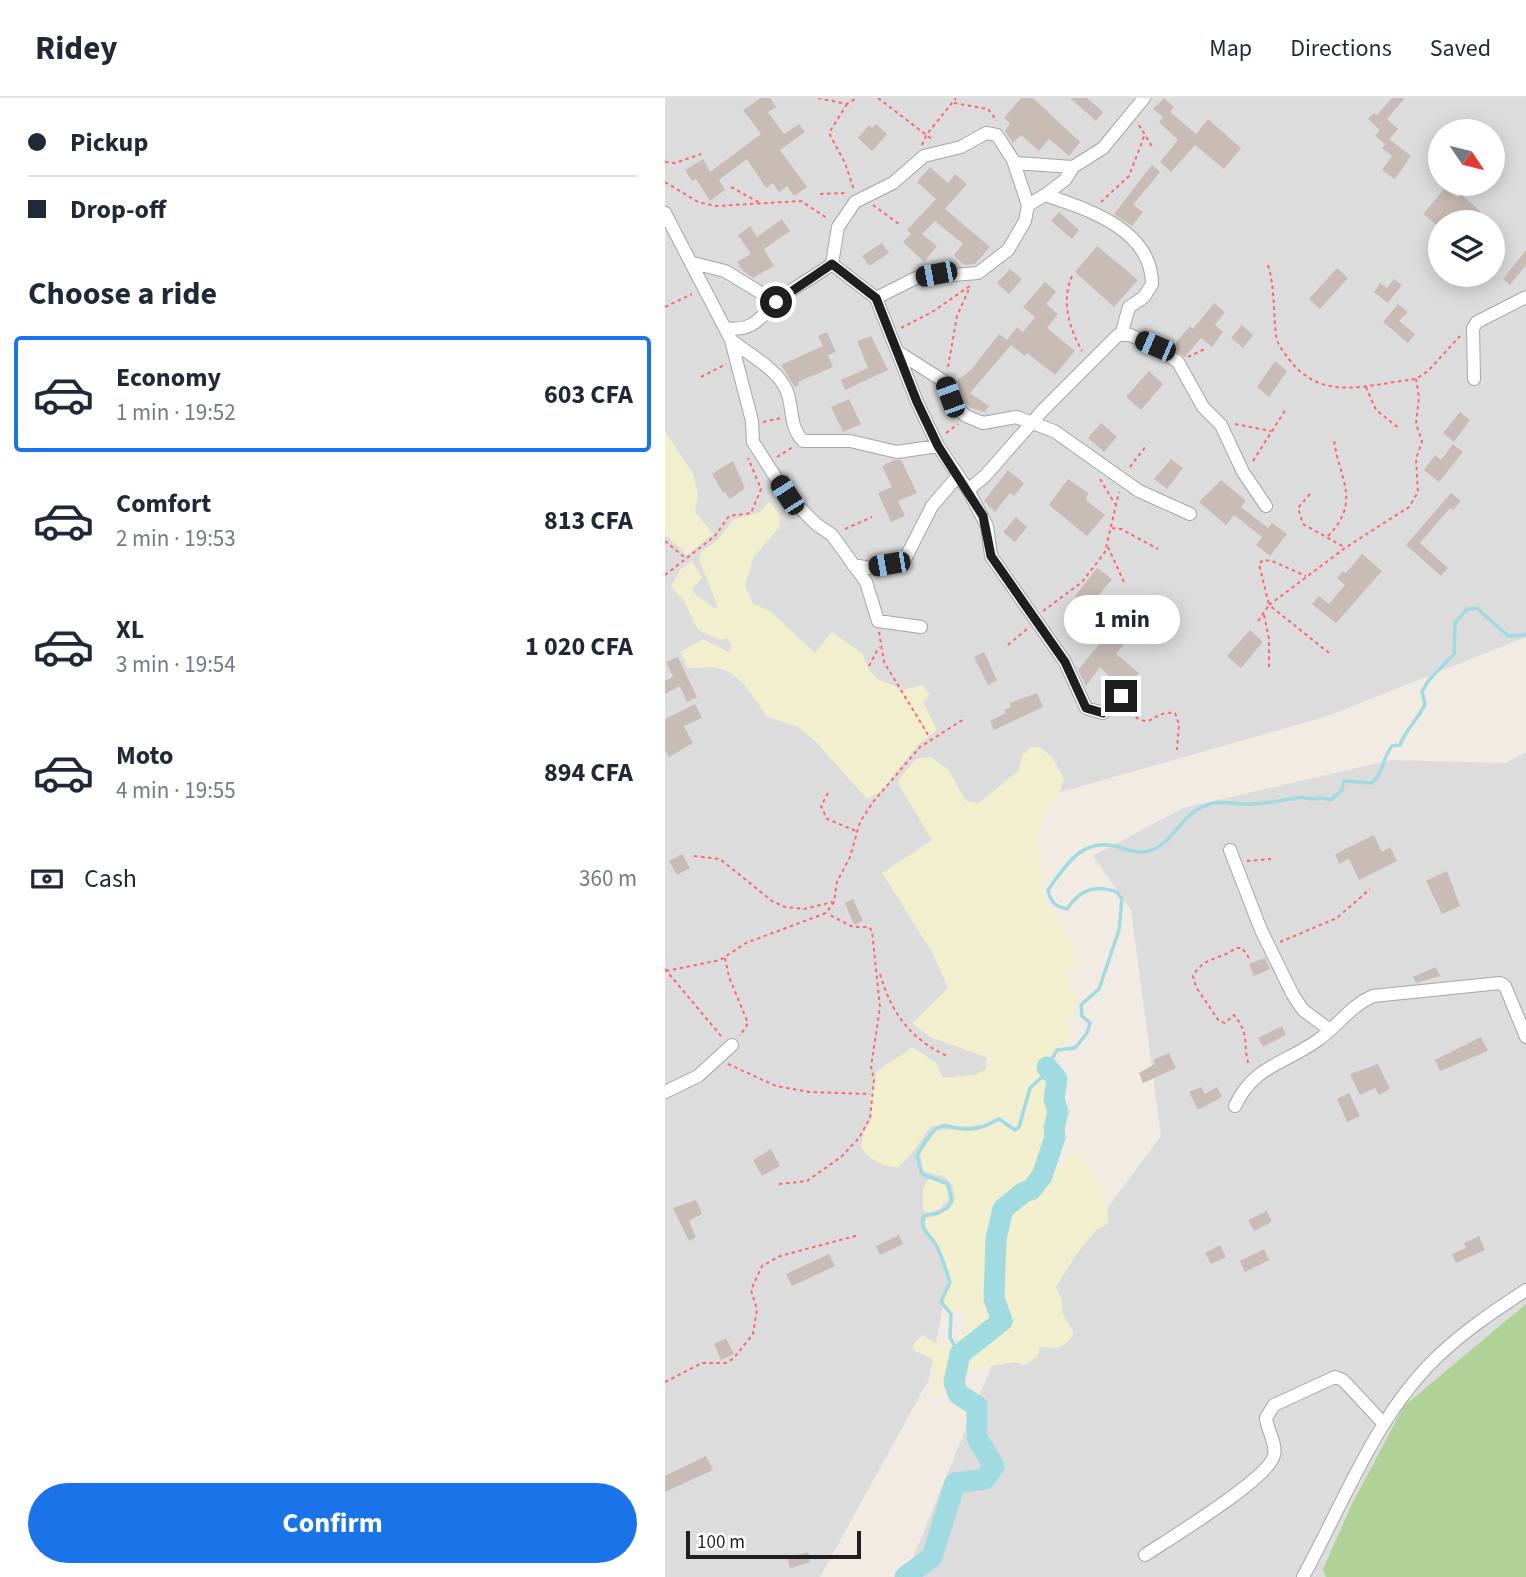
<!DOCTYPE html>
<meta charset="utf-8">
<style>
:root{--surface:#fff;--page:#f2f2f3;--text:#1f2937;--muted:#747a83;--line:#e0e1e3;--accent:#1a73e8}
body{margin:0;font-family:"Source Sans 3",sans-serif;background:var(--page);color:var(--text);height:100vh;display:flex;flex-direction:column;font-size:26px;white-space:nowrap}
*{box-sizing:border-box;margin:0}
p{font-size:23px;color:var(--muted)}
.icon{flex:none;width:38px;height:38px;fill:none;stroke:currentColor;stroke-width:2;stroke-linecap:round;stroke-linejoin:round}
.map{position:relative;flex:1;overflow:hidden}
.panel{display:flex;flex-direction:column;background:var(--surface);width:665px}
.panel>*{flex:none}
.hud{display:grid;align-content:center;height:154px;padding:0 28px;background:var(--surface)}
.needle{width:46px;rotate:125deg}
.tools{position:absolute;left:763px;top:21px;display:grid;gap:14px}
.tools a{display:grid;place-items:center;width:77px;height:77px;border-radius:50%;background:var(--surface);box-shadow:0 4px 18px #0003;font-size:35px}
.scale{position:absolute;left:21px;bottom:18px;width:175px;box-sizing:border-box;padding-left:7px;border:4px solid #1f1f1f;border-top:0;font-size:19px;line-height:24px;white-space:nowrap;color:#1f1f1f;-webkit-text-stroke:5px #fff;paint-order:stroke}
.end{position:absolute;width:32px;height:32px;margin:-16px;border:9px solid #1f1f1f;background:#fff;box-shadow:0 0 0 4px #fff}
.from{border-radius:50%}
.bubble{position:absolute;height:49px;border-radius:24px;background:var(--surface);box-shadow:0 4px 18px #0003;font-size:23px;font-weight:700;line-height:49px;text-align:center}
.car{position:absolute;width:21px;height:42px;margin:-21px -10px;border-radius:9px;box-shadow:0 0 5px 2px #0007;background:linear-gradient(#222 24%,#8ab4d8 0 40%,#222 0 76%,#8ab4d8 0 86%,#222 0)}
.hud b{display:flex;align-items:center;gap:24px;height:66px;font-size:26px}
.hud b+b{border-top:2px solid var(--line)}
.hud i{width:18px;height:18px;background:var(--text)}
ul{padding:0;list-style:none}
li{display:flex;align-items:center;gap:21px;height:116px;margin:0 14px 10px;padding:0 14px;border:4px solid transparent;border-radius:7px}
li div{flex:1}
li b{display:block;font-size:26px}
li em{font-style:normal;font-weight:700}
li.selected{border-color:var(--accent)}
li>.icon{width:63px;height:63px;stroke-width:1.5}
h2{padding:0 28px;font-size:32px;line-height:84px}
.pay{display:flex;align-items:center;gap:18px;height:77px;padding:0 28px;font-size:26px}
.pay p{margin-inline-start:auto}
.cta{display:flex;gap:14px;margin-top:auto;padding:14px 28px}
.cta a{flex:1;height:80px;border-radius:42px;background:var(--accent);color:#fff;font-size:28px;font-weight:700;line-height:80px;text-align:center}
header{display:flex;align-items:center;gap:42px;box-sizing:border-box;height:98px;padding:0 35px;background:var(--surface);border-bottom:2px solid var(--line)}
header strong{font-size:33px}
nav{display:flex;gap:38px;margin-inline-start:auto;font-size:24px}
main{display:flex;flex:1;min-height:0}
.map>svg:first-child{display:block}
</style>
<header>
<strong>Ridey</strong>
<nav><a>Map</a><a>Directions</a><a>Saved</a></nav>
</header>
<main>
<section class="panel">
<div class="hud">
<b><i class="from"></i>Pickup</b>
<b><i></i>Drop-off</b>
</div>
<h2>Choose a ride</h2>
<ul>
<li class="selected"><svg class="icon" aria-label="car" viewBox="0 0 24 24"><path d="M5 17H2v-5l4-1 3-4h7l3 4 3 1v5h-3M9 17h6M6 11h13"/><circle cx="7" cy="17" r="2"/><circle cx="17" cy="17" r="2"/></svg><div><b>Economy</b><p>1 min · 19:52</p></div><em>603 CFA</em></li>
<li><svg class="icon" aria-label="car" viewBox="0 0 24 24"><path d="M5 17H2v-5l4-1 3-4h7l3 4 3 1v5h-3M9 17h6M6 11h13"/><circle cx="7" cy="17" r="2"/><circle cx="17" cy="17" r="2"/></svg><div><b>Comfort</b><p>2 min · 19:53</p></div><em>813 CFA</em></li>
<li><svg class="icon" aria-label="car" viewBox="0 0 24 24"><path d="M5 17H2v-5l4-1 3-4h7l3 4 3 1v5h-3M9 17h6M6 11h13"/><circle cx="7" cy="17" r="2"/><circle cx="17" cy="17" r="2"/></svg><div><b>XL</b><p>3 min · 19:54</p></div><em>1 020 CFA</em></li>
<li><svg class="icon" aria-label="car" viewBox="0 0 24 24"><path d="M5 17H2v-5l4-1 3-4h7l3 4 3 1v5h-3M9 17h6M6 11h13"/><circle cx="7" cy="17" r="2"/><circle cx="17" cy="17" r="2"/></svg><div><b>Moto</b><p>4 min · 19:55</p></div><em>894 CFA</em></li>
</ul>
<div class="pay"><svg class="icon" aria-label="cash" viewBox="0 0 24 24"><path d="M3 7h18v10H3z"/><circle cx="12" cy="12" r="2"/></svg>Cash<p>360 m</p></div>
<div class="cta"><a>Confirm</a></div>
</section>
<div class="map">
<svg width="861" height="1479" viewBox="0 0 861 1479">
<rect width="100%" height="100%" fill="#f1ebe4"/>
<path fill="#dddcdc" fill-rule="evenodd" d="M0 0H861V539L663 618 308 719 322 979 264 1281 155 1479H0ZM775 33H828V86H775ZM775 124H828V177H775Z
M861 654V1479H240L329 1262 496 1038 466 812 428 758 518 710 726 662 840 665Z"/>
<path fill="#f1efce" d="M0 333 28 376 33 396 30 414 48 436 22 457 0 436Z
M102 405H106L114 417 115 429 89 458 80 487 88 506 105 513 150 555 167 534 197 555 203 570 212 581 239 592 257 587 265 596 258 604 272 632 252 648 216 693 202 701 152 645 134 629 102 619 79 586 66 575 50 569 23 570 15 554 38 541 64 554 67 548 62 540 56 542 33 532 18 501 6 489 15 472 27 463 37 480 27 491 29 495 49 510 53 509 34 461 36 454 52 443 68 422 95 414Z
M366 649H374L387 659 399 680 393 698 376 725 372 746 377 765V794L383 808 396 823 415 863 402 878 412 904 403 928 405 939 402 945 392 948 387 954 373 980 364 988 350 1027 334 1018 307 1028H266L244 1059 232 1070 219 1067 205 1060 196 1049 199 1034 207 1019 205 1000 212 973 248 949 271 965 278 980 310 977 325 969 323 960 265 939 247 925 283 890 267 854 217 775 267 742 233 685 234 681 251 661 266 659 283 671 301 703 314 705 353 673 358 657Z
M385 975 390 985 387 1003 391 1014 383 1055 372 1079 348 1097 351 1101 369 1093 400 1063 404 1056H416L436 1090 444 1120 442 1126 431 1132 410 1158 391 1189 397 1203V1214L409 1235 403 1244 392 1250 375 1249 372 1259 360 1267 350 1264 305 1272 279 1286 269 1301 266 1293 271 1277 266 1260 248 1252V1247L257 1237 273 1247 283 1248 295 1240 302 1230 299 1214 294 1211 288 1213 279 1205 278 1200 285 1187V1176L273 1148 259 1129 261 1120 274 1117 287 1107 290 1099 287 1086 280 1079 258 1073 255 1055 271 1032 320 1031 337 1024 345 1034H350L356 1027 366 993Z
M263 1081 281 1086 284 1100 275 1111 264 1115 258 1112V1091Z"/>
<path fill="#afd396" d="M861 1206V1479H661L658 1471 687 1406 739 1308Z"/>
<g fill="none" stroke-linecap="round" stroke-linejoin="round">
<path stroke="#a1dbe2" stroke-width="3.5" d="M295 1256 285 1240 286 1216 276 1204 285 1184C281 1173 277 1157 271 1147 264 1135 256 1134 258 1118L273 1115 282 1110 287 1103 283 1086 257 1076 252 1058C281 1004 280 1042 319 1028 324 1027 328 1023 334 1021L350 1032 354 1029 365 990 377 979 392 952 410 950 422 935 425 925 417 918 416 907 434 891 454 832 457 801 452 794C429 786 415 792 402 811 389 808 386 804 383 792 401 767 418 738 453 749 462 752 475 756 484 753 508 746 515 719 537 709 554 701 566 706 584 706 602 706 619 702 637 699 648 704 655 697 666 702L677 692 679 683 707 685C719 674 717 660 727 648L735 647C740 632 753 622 760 606L757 594 763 583 789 556 790 525 802 511 812 510 843 538 861 537"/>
<path stroke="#a1dbe2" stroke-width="21" d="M240 1479 267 1459 290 1385 320 1381 329 1368 312 1340V1308L293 1296 289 1284 295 1256 337 1223 329 1200 331 1141 338 1111 359 1094 366 1092 377 1078 390 1039 389 1030 393 1014 389 1001 392 981 382 969"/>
</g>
<path fill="#c9bcb7" d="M96 0H105L111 9 103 14 119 36 134 26 140 34 115 52 142 89 129 98 122 88 114 94 108 85 101 90 82 61 54 82 60 92 45 103 31 81 27 83 20 72 38 61 45 74 96 36 78 12Z
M356 0H368L415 44 404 58 384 41 374 53 356 37 348 45 340 33 345 25 339 20Z
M405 0H422L438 14 431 23Z
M499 0 509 9 505 14 531 36 543 21 576 50 559 71 530 47 506 74 495 64 513 42 494 24 498 19 488 11Z
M727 0H740L722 21 733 31 720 46 710 38 715 32 703 21 709 15 712 17Z
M211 26 222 36 207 53 193 40 204 27 207 30Z
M724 41 746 58 730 81 717 72 727 58 717 50Z
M487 67 495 74 468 107 478 114 467 128 449 116Z
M265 69 283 85 290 76 302 86 280 111 325 149 310 166 299 167 289 157 298 146 270 123 257 136 272 148 259 164 238 144 246 136 242 132 271 101 252 84Z
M780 90 792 100 796 96 816 114 812 119 819 124 770 126 758 116Z
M394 114 414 132 407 141 386 123Z
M117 121 125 133 99 151 109 168 88 180 78 173 72 164 86 156 73 137 85 128 92 139Z
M217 145 224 155 204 168 197 158Z
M432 148 473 182 449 209 410 174Z
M861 152V167L845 187 838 181Z
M672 170 683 180 655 211 644 201Z
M345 171 357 181 344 196 332 185Z
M729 181 737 187 723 205 709 194 715 185 722 190Z
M380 184 391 194 381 206 393 216 382 230 410 253 390 277 362 255 360 258 346 247 305 295 324 308 320 313 323 315 306 310 297 302 290 284 306 272 334 236 342 242 352 229 358 234 370 219 358 209Z
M549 205 560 214 550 227 558 234 547 249 536 240 520 259 507 249 525 228 528 231Z
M733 206 743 214 734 223 750 236 743 245 718 224Z
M577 227 588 237 578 250 566 240Z
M162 234 171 254 163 257 168 269 133 284 134 287 130 289 116 267 158 248 153 238Z
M206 238 223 272 180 292 176 282 203 270 192 243Z
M610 263 622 273 604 299 592 289Z
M484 273 498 286 476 312 461 299Z
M184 301 196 326 178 334 166 309Z
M795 314 805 322 789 344 778 335Z
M436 325 452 339 439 354 423 340Z
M788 346 798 354 774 384 759 372 770 357 776 362Z
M506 361 518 370 502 391 489 381Z
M229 362H236L252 395 233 403 240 418 226 424 213 395 227 389 217 368Z
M68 363 80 390 65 401 60 394 58 395 47 376Z
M343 372 359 385 349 398 345 395 330 414 319 403Z
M403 381 423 395 421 402 440 417 422 438 384 407Z
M556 382 581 403 576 409 603 430 607 425 622 436 605 458 591 447 597 439 569 417 561 427 534 404Z
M786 395 796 403 788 412 785 410 755 445 783 470 776 478 741 447Z
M351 419 362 429 350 444 338 434Z
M697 456 717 473 671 525 647 506 654 498 664 506 680 487 672 480 678 473 681 475Z
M432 470 447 481 424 509 410 498Z
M448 530 462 542 451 556 474 575 464 589 454 588 435 569 421 588 413 572Z
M585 532 598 544 576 570 562 558Z
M319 554 332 582 323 587 309 559Z
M13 559 32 599 22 604 15 588 0 596V583L8 579 1 564Z
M372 595 378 609 329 632 325 623 341 615 339 612 346 609 344 605Z
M30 606 37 620 19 628 28 645 4 659 0 652V621Z
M709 737 717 754 725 749 732 763 694 782 684 761 674 766 670 756Z
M17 756 25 770 12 777 4 763Z
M782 773 795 808 777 816 761 783Z
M188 801 198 823 189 827 180 805Z
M600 860 605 871 589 878 584 866Z
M771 869 775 878 751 885 748 879Z
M617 928 621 937 598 949 593 940Z
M816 939 823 953 775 973 770 962Z
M504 955 511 970 478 985 474 975 490 966 488 962Z
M713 966 725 991 714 997 710 990 695 997 685 976Z
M536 989 540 996 552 989 557 999 533 1012 524 994Z
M684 995 695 1018 682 1024 672 1001Z
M106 1051 115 1068 97 1078 88 1062Z
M31 1102 37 1116 24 1123 31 1139 24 1143 8 1110Z
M602 1113 607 1124 589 1133 583 1122Z
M234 1137 238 1146 215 1157 211 1148Z
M814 1138 820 1152 791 1165 787 1156 801 1150 799 1145Z
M555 1147 561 1159 546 1166 540 1155Z
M599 1151 604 1162 580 1174 575 1163Z
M164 1156 170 1168 127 1188 121 1176Z
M61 1240 69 1256 56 1262 49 1246Z
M41 1358 48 1372 0 1394V1378Z
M143 1454 145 1464 125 1470 122 1460Z"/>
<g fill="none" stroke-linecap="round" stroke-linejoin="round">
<g stroke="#a6a6a6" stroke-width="14">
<path id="minor" d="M349 65 408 69
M380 97 400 82 408 69 438 50 479 0
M363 107 380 97C423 111 487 132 487 186L479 199 464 209 456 237
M0 115 66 242 87 323 88 344 122 397 151 426 167 437 201 484 213 523 256 529
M28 165 60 173 111 204
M167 166 173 129 190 104 228 85 259 58 296 49 321 35 332 37 348 62 363 107 360 123 343 152 313 175 251 180 211 200
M60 230C94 235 98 212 120 197 135 186 152 177 167 166
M66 242C83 256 111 270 121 291 129 309 123 327 138 343H185L232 354 273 348 252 304 211 200 167 166
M233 254 280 284 291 309 301 318 318 325 351 319 389 333 474 393 525 416
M809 281 808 230 812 224 861 199
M273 348 303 392 320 378 378 312 453 237H465L490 248 513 264 538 309 556 327 578 374 601 408
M303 392 322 428 326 458 400 564 421 610 438 615 458 595
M188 467 205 470 240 461 267 408 292 379
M565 752 596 832 628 897 638 912 665 932
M0 994 33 978 67 947
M570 1008C589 967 620 966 653 942 673 928 685 908 708 898L835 885 840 888 861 939
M480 1457C504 1441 605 1380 609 1357 612 1346 602 1332 601 1320L609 1307 670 1279 678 1282 719 1326
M638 1479C678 1406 710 1319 771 1260 799 1233 829 1213 861 1192"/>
</g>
<path stroke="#ff676a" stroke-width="2" stroke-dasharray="3.5 3.5" stroke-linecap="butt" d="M153 0 182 6 192 0
M213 0 268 42
M289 5 323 11 332 23
M182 6 164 35 180 65 189 92
M474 27 488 50
M257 47 262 36 291 0
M0 64 10 65 36 56
M0 84 33 104 51 108 136 103 162 120
M66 89 95 105
M155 96 182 95
M436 104 464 78 480 36
M208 107 234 126
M603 167C610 191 608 212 611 236 611 245 618 253 623 260 657 306 703 286 751 281L763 273 795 238
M407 178C396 204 404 229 417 253
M0 209 27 196
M236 230 267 214 305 188
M523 259 542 250
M283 269 292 218 304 191
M36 279 61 266
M701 289 711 312 735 331
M98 324 116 320
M570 326 606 333
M281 335 293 326
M112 359 128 349
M588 363 621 311
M465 369 481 348
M435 381 450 406
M645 396 633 410 638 426 679 449
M447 430 456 431 493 451
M180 431 207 419
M663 438C697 403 674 381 669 342
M0 443 19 459
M443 449 459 484
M0 477 50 438 64 418 86 415 96 391 83 360
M378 513 417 484 440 454 454 394
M599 517 604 541V571
M593 523 604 507 594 466 598 462 607 463 641 478
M214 534 219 564 265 640
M343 547 363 530
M664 555 604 507 680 450 744 409 753 394 751 361 757 343 751 326 754 299 751 281
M204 568 214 549
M459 611C492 637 482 612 510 615L514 626 512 652
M163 695 156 708 162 721 191 733
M29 758 55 761 107 803 120 809 139 811 168 804
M582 763 606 761
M615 844 672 820 705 791
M60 860 64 879 83 925 75 938
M584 860 577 850H571C555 862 538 859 528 878L531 889 554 923 560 925 569 917C586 938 577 947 584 967
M0 871 56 938
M1 873 55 862 81 845 161 815 169 804 172 784 185 759 195 724 208 704 255 649 299 621
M215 876C227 916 245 941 284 959
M63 966 111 988 144 994 205 996
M114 1086 142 1083 176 1059 194 1040 205 1020 209 982 206 969 215 909 207 833 204 829H188L163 816
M0 1284 37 1265H61L69 1260 88 1236 92 1211 86 1192 97 1168 115 1158 194 1137"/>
<use href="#minor" stroke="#fff" stroke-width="12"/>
</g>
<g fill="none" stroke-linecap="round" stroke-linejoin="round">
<path stroke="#1f1f1f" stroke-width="9" d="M111 204 167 166 211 200 252 304 273 348 318 418 326 458 400 564 421 610 438 615 456 598"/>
</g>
</svg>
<div class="tools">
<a><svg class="needle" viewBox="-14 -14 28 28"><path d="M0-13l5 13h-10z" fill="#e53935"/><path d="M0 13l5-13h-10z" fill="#747a83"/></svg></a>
<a><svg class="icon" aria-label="layers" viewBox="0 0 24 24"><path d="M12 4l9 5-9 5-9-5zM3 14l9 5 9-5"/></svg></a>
</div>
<div class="scale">100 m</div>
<i class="end from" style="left:111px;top:204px"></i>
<i class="end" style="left:456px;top:598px"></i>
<div class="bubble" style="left:399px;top:497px;width:116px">1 min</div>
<i class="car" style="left:271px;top:176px;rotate:259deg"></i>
<i class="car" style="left:490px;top:248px;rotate:293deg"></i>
<i class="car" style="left:285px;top:299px;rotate:340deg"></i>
<i class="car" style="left:122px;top:397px;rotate:327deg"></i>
<i class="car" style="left:224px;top:466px;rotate:260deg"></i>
</div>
</main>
